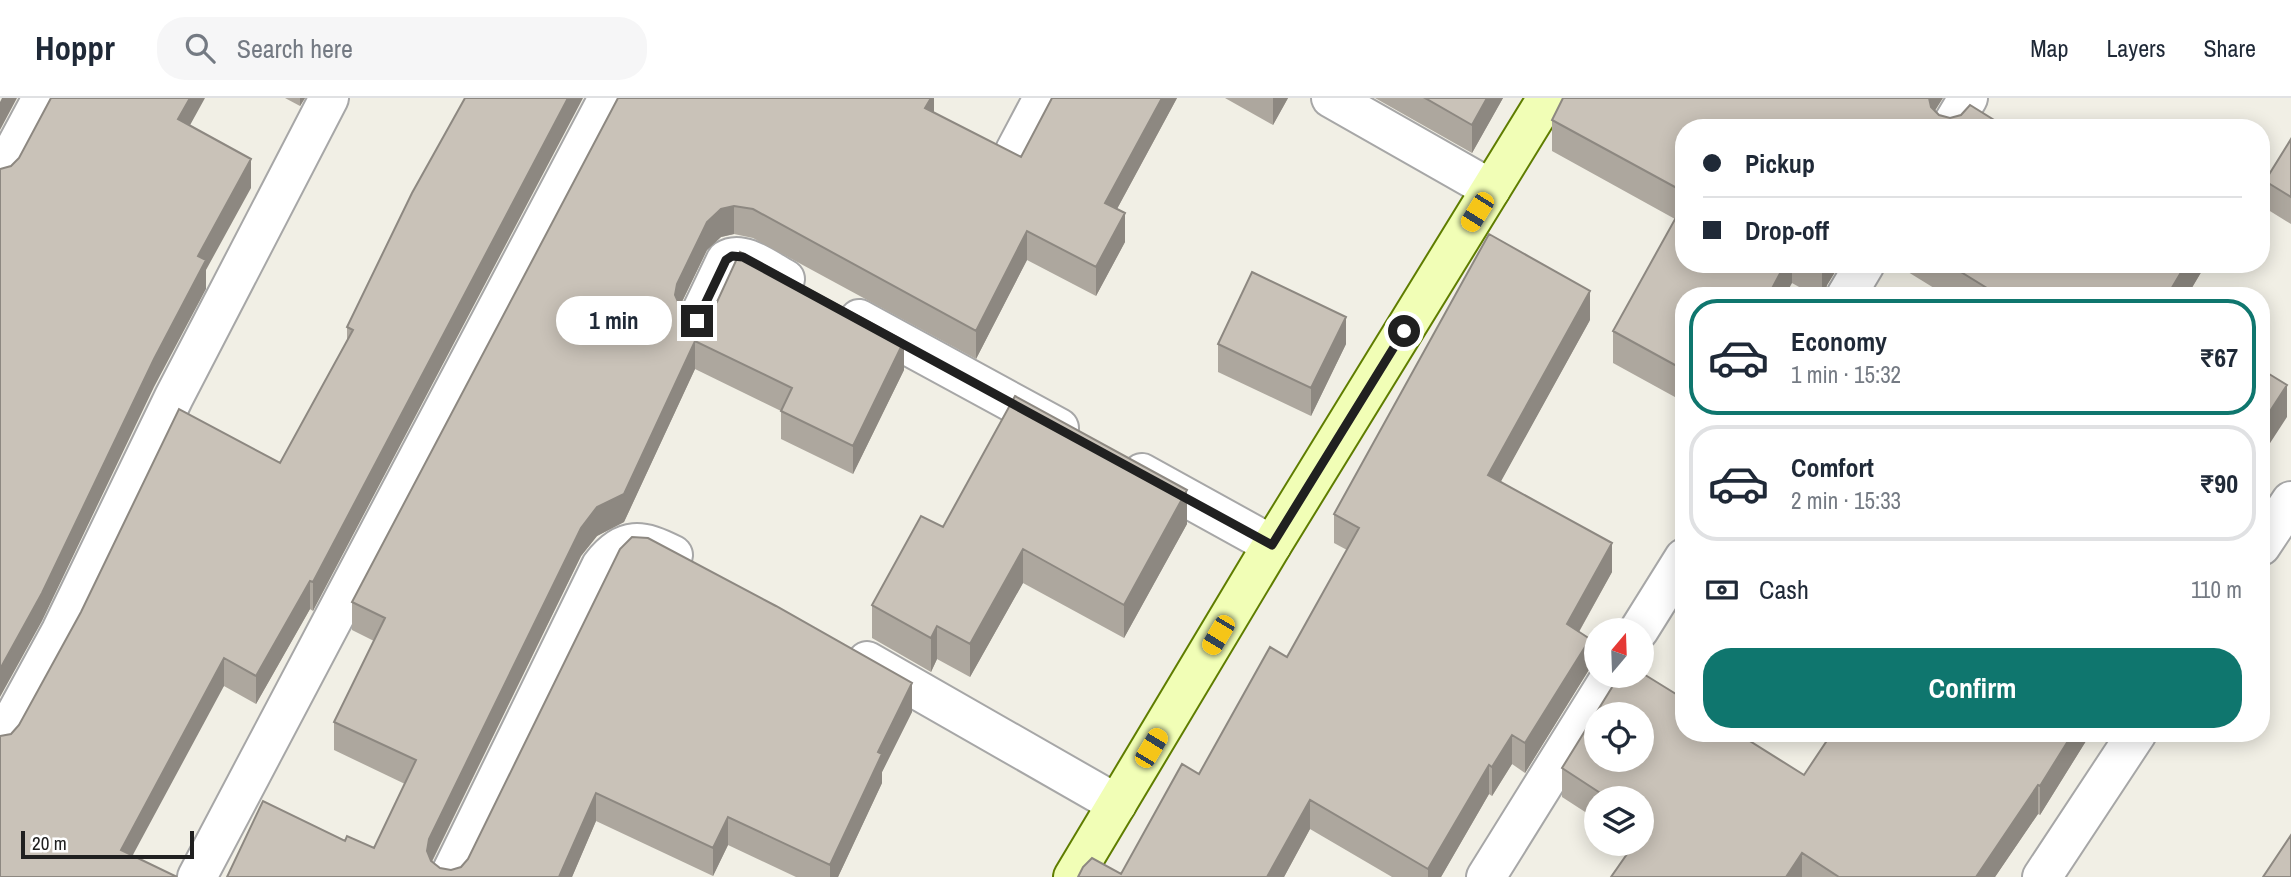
<!DOCTYPE html>
<meta charset="utf-8">
<style>
:root{--surface:#fff;--page:#f6f6f7;--text:#1f2937;--muted:#747a83;--line:#e0e1e3;--accent:#0f766e}
body{margin:0;font-family:"Archivo Narrow",sans-serif;background:var(--page);color:var(--text);height:100vh;display:flex;flex-direction:column;font-size:26px;white-space:nowrap}
*{box-sizing:border-box;margin:0}
p{font-size:23px;color:var(--muted)}
.icon{flex:none;width:38px;height:38px;fill:none;stroke:currentColor;stroke-width:2;stroke-linecap:round;stroke-linejoin:round}
.map{position:relative;flex:1;overflow:hidden}
.sheet{position:absolute;left:1675px;top:189px;width:595px;height:455px;display:flex;flex-direction:column;background:var(--surface);border-radius:28px;box-shadow:0 4px 18px #0003}
.sheet>*{flex:none}
.hud{position:absolute;left:1675px;top:21px;width:595px;height:154px;border-radius:28px;box-shadow:0 4px 18px #0003;display:grid;align-content:center;height:154px;padding:0 28px;background:var(--surface)}
.needle{width:46px;rotate:19deg}
.buttons{position:absolute;left:1584px;top:520px;display:grid;gap:14px}
.buttons a{display:grid;place-items:center;width:70px;height:70px;border-radius:50%;background:var(--surface);box-shadow:0 4px 18px #0003;font-size:35px}
.scale{position:absolute;left:21px;bottom:18px;width:173px;box-sizing:border-box;padding-left:7px;border:4px solid #202020;border-top:0;font-size:19px;line-height:24px;white-space:nowrap;color:#202020;-webkit-text-stroke:5px #fff;paint-order:stroke}
.end{position:absolute;width:32px;height:32px;margin:-16px;border:9px solid #202020;background:#fff;box-shadow:0 0 0 4px #fff}
.from{border-radius:50%}
.bubble{position:absolute;height:49px;border-radius:24px;background:var(--surface);box-shadow:0 4px 18px #0003;font-size:23px;font-weight:700;line-height:49px;text-align:center}
.car{position:absolute;width:21px;height:42px;margin:-21px -10px;border-radius:9px;box-shadow:0 0 5px 2px #0007;background:linear-gradient(#f5c518 24%,#345 0 40%,#f5c518 0 76%,#345 0 86%,#f5c518 0)}
.hud b{display:flex;align-items:center;gap:24px;height:66px;font-size:26px}
.hud b+b{border-top:2px solid var(--line)}
.hud i{width:18px;height:18px;background:var(--text)}
ul{padding:12px 0 0;list-style:none}
li{display:flex;align-items:center;gap:21px;height:116px;margin:0 14px 10px;padding:0 14px;border:4px solid var(--line);border-radius:28px}
li div{flex:1}
li b{display:block;font-size:26px}
li em{font-style:normal;font-weight:700}
li.on{border-color:var(--accent)}
li>.icon{width:63px;height:63px;stroke-width:1.5}
.pay{display:flex;align-items:center;gap:18px;height:77px;padding:0 28px;font-size:26px}
.pay p{margin-inline-start:auto}
.cta{display:flex;gap:14px;margin-top:auto;padding:14px 28px}
.cta a{flex:1;height:80px;border-radius:28px;background:var(--accent);color:#fff;font-size:28px;font-weight:700;line-height:80px;text-align:center}
header{display:flex;align-items:center;gap:42px;box-sizing:border-box;height:98px;padding:0 35px;background:var(--surface);border-bottom:2px solid var(--line)}
header strong{font-size:33px}
nav{display:flex;gap:38px;margin-inline-start:auto;font-size:24px}
.search{width:490px;height:63px;background:var(--page);display:flex;align-items:center;gap:18px;box-sizing:border-box;padding:0 24px;border-radius:28px;color:var(--muted);font-size:26px}
.map>svg:first-child{display:block}
</style>
<header>
<strong>Hoppr</strong>
<div class="search"><svg class="icon" aria-label="search" viewBox="0 0 24 24"><circle cx="10" cy="10" r="6"/><path d="M15 15l6 6"/></svg>Search here</div>
<nav><a>Map</a><a>Layers</a><a>Share</a></nav>
</header>
<div class="map">
<svg width="2291" height="779" viewBox="0 0 2291 779">
<rect width="100%" height="100%" fill="#f1efe5"/>
<g fill="none" stroke-linecap="round" stroke-linejoin="round">
<g stroke="#a7a7a7" stroke-width="42">
<path id="street" d="M1331 0 1491 91
M1950 30 1968 0
M1015 53 1043 0
M0 78 42 0
M1846 198 1865 166
M859 221 1059 330
M697 223 726 162C743 151 769 173 785 181
M1142 375 1272 447
M2261 448 2291 403
M1639 532 1684 460
M867 563 1117 706
M0 645 61 533 174 299 329 0
M197 779 608 0
M449 779 601 468C624 438 642 441 673 457
M1486 779 1611 578
M2042 779 2137 635"/>
</g>
<g stroke="#5f7d00" stroke-width="42">
<path id="secondary" d="M1073 779 1272 447 1547 0"/>
</g>
<use href="#street" stroke="#fff" stroke-width="38"/>
<use href="#secondary" stroke="#f1feb6" stroke-width="38"/>
</g>
<path fill="#ada79e" d="M285 0H305L300 8Z
M465 0 313 513 310 511 256 606 224 588 0 779 11 636 280 365 347 242V229Z
M618 0H934V15L1021 59 1052 0H1177L1117 111 1125 144 1096 198 1027 162 976 261 753 140 734 136 721 139 707 152 680 208 687 214 904 272 853 376 781 341V313L695 271 624 424 597 438 581 458 432 764 440 770 451 772 461 769 468 761 620 451 912 614 882 674V685L838 779H796L728 747 713 778 596 723 572 779H227L345 743 374 750 405 686 334 652V624L374 543 352 532V504Z
M1225 0H1288L1273 27Z
M1375 0H1503L1472 55Z
M1935 13 1939 17 1950 20 1684 30V166H1840L1827 187 1824 198H1815L1792 185 1684 198V304L1613 265V233L1675 121 1552 53V22Z
M2291 41V126L2265 110V83Z
M1895 166H2206L2187 198H1947Z
M1590 222 1500 384 1612 474 1579 534 1590 570 1525 675 1512 666 1492 698 1489 696 1441 779H1392L1310 731 1284 779H1078L1121 776 1199 676 1287 559 1347 452 1334 445V416Z
M1218 246H1346L1311 318 1218 274Z
M1187 426 1124 540 1023 485 970 579 937 561 931 574 872 540V507L943 429Z
M2091 635 2040 717 2038 716 1995 779H1611L1642 746V700H1596V721L1562 699V670L1804 677Z"/>
<path fill="#8d8881" d="M2 0H17L0 32V4Z
M190 0H205L178 49V21Z
M300 0H305L300 8Z
M568 0H583L313 513V484Z
M931 0H934V22L925 10Z
M1162 0H1177L1105 133V105Z
M1273 0H1288L1273 27Z
M1487 0H1503L1472 55V27Z
M1928 0H1943L1931 19Z
M251 61V90L206 172V191L154 289 42 523 0 599V571L198 158Z
M734 108V136L721 139 707 152 677 214 675 197 677 186 707 124 721 111Z
M1125 115V144L1096 198V169Z
M1027 133V162L976 261V233Z
M1785 166H1792V185L1785 198H1768Z
M1824 166H1840L1827 187 1824 198H1822V170Z
M2186 166H2206L2187 198H2167Z
M1590 193V222L1488 407V377Z
M1346 219V246L1311 318V290Z
M695 243V271L624 424 597 438 581 458 429 769 427 753 429 741 581 430Z
M904 243V272L853 376V348Z
M2287 287V319L2261 359V327Z
M1187 392V426L1124 540V507Z
M1612 445V474L1567 555V526Z
M1023 451V485L970 579V546Z
M310 483V511L256 606V578Z
M937 528V561L931 574V540Z
M1590 541V570L1525 675V645Z
M224 560V588L121 779V752Z
M912 585V614L882 674V685L838 779H830V767L878 654Z
M2073 635H2091L2040 717V688Z
M1512 637V666L1492 698V669Z
M1489 667V696L1441 779H1428V771Z
M2038 687V716L1995 779H1976Z
M596 695V723L572 779H559Z
M1310 702V731L1284 779H1267Z
M728 719V747L713 778V750Z
M1802 755V779H1786Z"/>
<path fill="#c9c2b8" stroke="#8d8881" stroke-width="2" fill-rule="evenodd" d="M51 0H190L178 21 251 61 198 158 206 162 154 261 42 495 0 571V71L11 68 19 60Z
M465 0H568L313 484 310 483 256 578 224 560 121 752 177 779H0V638L11 636 19 627 81 514 179 311 280 365 353 232 347 229 412 95Z
M618 0H931L925 10 1021 59 1052 0H1162L1105 105 1125 115 1096 169 1027 133 976 233 753 111 734 108 721 111 707 124 677 186 675 197 679 206 687 214 699 216 710 212 717 204 740 154 904 243 853 348 781 313 792 290 695 243 624 396 597 409 581 430 429 741 427 753 431 763 440 770 451 772 461 769 468 761 620 451 632 439 648 440 776 508 912 585 878 654 882 656 830 767 728 719 713 750 596 695 559 779H227L263 703 345 743 347 738 374 750 416 662 334 624 385 520 352 504Z
M1425 0H1487L1472 27Z
M1563 0H1929L1931 9 1939 17 1950 20 1961 17 1970 7 2007 30H1684V94L1552 22Z
M2291 41V99L2265 83Z
M1684 105V166H1785L1768 198H1684V272L1613 233Z
M1489 136 1590 193 1488 377 1612 445 1567 526 1590 541 1525 645 1512 637 1492 669 1489 667 1428 771 1310 702 1267 779H1078L1083 769 1092 760 1121 776 1182 666 1199 676 1270 549 1287 559 1359 430 1334 416Z
M1948 166H2186L2167 198H2000Z
M1252 174 1346 219 1311 290 1218 246Z
M2261 271 2287 287 2261 327Z
M1015 298 1187 392 1124 507 1023 451 970 546 937 528 931 540 872 507 921 418 943 429Z
M1642 575 1684 601V635H1737L1804 677 1832 635H2073L2040 688 2038 687 1976 779H1839L1802 755 1786 779H1611L1634 746H1642V734L1647 725 1642 722V700H1608L1562 670 1619 578H1642ZM1596 616H1642V662H1596Z
M2291 737V779H2263Z"/>
<g fill="none" stroke-linecap="round" stroke-linejoin="round">
<path stroke="#202020" stroke-width="9" d="M697 223 726 162 732 158 743 159 1272 447 1404 233"/>
</g>
</svg>
<div class="buttons">
<a><svg class="needle" viewBox="-14 -14 28 28"><path d="M0-13l5 13h-10z" fill="#e53935"/><path d="M0 13l5-13h-10z" fill="#747a83"/></svg></a>
<a><svg class="icon" aria-label="locate" viewBox="0 0 24 24"><circle cx="12" cy="12" r="6"/><path d="M12 2v4M12 18v4M2 12h4M18 12h4"/></svg></a>
<a><svg class="icon" aria-label="layers" viewBox="0 0 24 24"><path d="M12 4l9 5-9 5-9-5zM3 14l9 5 9-5"/></svg></a>
</div>
<div class="scale">20 m</div>
<i class="end from" style="left:1404px;top:233px"></i>
<i class="end" style="left:697px;top:223px"></i>
<div class="bubble" style="left:556px;top:198px;width:116px">1 min</div>
<i class="car" style="left:1477px;top:114px;rotate:212deg"></i>
<i class="car" style="left:1218px;top:537px;rotate:211deg"></i>
<i class="car" style="left:1151px;top:650px;rotate:31deg"></i>
<div class="hud">
<b><i class="from"></i>Pickup</b>
<b><i></i>Drop-off</b>
</div>
<section class="sheet">
<ul>
<li class="on"><svg class="icon" aria-label="car" viewBox="0 0 24 24"><path d="M5 17H2v-5l4-1 3-4h7l3 4 3 1v5h-3M9 17h6M6 11h13"/><circle cx="7" cy="17" r="2"/><circle cx="17" cy="17" r="2"/></svg><div><b>Economy</b><p>1 min · 15:32</p></div><em>₹67</em></li>
<li><svg class="icon" aria-label="car" viewBox="0 0 24 24"><path d="M5 17H2v-5l4-1 3-4h7l3 4 3 1v5h-3M9 17h6M6 11h13"/><circle cx="7" cy="17" r="2"/><circle cx="17" cy="17" r="2"/></svg><div><b>Comfort</b><p>2 min · 15:33</p></div><em>₹90</em></li>
</ul>
<div class="pay"><svg class="icon" aria-label="cash" viewBox="0 0 24 24"><path d="M3 7h18v10H3z"/><circle cx="12" cy="12" r="2"/></svg>Cash<p>110 m</p></div>
<div class="cta"><a>Confirm</a></div>
</section>
</div>
